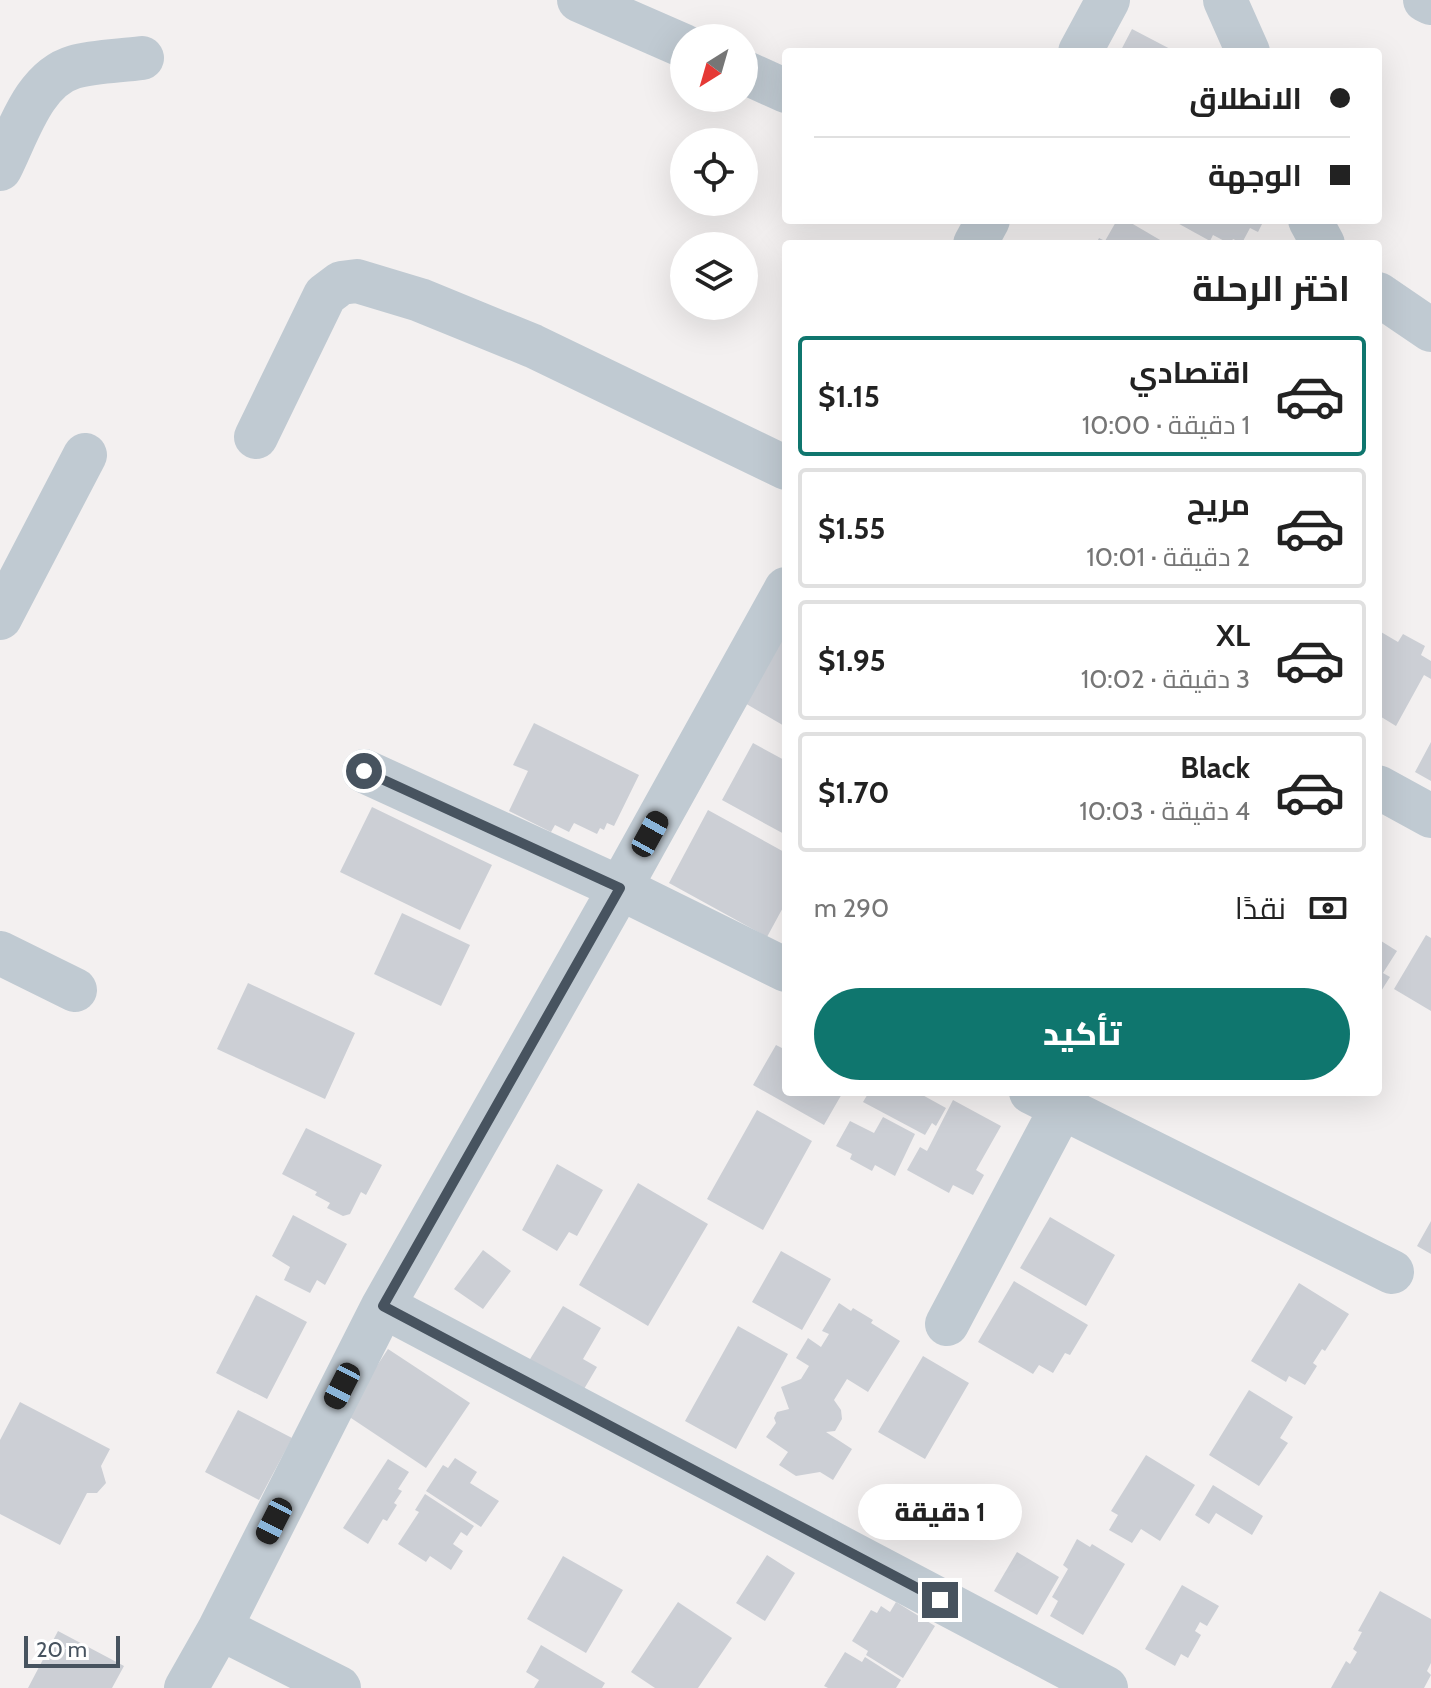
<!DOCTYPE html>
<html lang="ar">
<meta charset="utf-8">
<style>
:root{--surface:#fff;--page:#f2f2f2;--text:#222;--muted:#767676;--line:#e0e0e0;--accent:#0f766e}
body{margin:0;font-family:Cabin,Cairo,sans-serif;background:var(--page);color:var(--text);direction:rtl;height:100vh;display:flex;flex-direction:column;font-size:30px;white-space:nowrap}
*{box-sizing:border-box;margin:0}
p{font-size:26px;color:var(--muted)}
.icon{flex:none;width:44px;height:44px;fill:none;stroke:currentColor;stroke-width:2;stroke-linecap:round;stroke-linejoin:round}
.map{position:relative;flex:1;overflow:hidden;direction:ltr}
.details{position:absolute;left:782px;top:240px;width:600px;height:856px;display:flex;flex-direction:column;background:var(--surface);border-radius:8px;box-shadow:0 8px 32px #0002;direction:rtl}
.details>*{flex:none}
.guide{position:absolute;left:782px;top:48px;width:600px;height:176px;border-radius:8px;box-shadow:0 8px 32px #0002;direction:rtl;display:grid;align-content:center;height:176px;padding:0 32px;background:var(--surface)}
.needle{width:52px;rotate:217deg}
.fabs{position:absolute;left:670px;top:24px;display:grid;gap:16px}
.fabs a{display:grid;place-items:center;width:88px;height:88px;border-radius:50%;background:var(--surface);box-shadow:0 8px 32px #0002;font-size:40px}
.scale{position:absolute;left:24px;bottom:20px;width:96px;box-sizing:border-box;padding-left:8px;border:4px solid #47535f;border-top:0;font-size:22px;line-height:28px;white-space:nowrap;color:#47535f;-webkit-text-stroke:6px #fff;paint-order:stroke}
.end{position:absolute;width:36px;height:36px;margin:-18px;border:10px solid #47535f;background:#fff;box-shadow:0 0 0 4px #fff}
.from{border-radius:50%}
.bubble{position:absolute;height:56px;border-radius:28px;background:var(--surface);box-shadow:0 8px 32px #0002;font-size:26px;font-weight:800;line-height:56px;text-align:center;direction:rtl}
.car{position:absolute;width:24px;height:48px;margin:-24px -12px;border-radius:10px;box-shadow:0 0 6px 2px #0007;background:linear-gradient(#222 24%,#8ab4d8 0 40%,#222 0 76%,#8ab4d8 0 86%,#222 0)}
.guide b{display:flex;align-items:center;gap:28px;height:76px;font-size:30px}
.guide b+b{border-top:2px solid var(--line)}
.guide i{width:20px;height:20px;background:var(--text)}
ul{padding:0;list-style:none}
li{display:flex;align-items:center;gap:24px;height:120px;margin:0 16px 12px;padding:0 16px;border:4px solid var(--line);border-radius:8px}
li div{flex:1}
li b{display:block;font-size:30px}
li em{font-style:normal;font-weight:800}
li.active{border-color:var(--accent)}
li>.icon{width:72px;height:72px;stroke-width:1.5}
h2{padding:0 32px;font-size:36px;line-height:96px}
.pay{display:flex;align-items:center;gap:20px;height:88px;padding:0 32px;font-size:30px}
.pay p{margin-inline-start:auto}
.button{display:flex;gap:16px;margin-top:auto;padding:16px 32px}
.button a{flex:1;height:92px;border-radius:48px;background:var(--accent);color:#fff;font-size:32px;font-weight:800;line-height:92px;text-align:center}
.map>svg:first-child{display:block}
</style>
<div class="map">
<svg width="1431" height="1688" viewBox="0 0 1431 1688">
<rect width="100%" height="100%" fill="#f3f0f0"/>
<path fill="#cccfd5" d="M1132 29 1176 52H1120Z
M1117 220H1126L1167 244H1096L1099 238 1105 241Z
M1172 220H1264L1258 232 1250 228 1242 243 1233 239 1230 244 1213 235 1210 241Z
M786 630V727L743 702Z
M1381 632 1398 642 1403 634 1425 646 1421 655 1431 661V679L1424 675 1396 726 1378 715V656L1381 651 1378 649V637Z
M534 723 639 775 614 826 607 823 604 830 600 828 597 834 574 823 569 832 555 825 551 832 509 811 528 771 513 765Z
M1431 742V781L1415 772Z
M753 743 786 761V835L722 800Z
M372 807 492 865 460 930 340 872Z
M708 810 786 853V902L767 937 669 883Z
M402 913 470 945 441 1006 374 974Z
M1426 935 1431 938V1011L1394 989Z
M1378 939 1397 951 1383 973 1390 977 1378 996Z
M248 983 355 1033 325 1099 217 1049Z
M776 1045 786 1050V1092H843L824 1125 753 1085Z
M869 1092H917L946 1108 936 1126 932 1123 925 1135 863 1102Z
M953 1100 1001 1126 976 1170 984 1175 973 1195 953 1185 949 1193 907 1170 920 1147 927 1151Z
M757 1110 812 1141 763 1230 707 1199Z
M883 1117 915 1134 895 1176 875 1165 872 1171 850 1159 852 1154 836 1146 850 1121 874 1133Z
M306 1128 382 1165 366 1195 361 1192 350 1214 343 1216 327 1208 330 1203 315 1195 317 1192 282 1174Z
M557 1164 603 1190 577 1236 569 1232 557 1251 522 1230Z
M638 1183 708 1224 648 1326 579 1285Z
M293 1215 347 1244 325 1285 317 1280 310 1293 284 1280 290 1267 272 1256Z
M1050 1217 1115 1255 1086 1306 1020 1268Z
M1431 1221V1254L1417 1246Z
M483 1250 511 1271 483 1309 454 1289Z
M781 1251 831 1279 802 1330 752 1302Z
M1014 1281 1088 1325 1070 1355 1065 1353 1053 1373 1039 1365 1033 1374 978 1342Z
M1299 1283 1349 1314 1325 1351 1322 1349 1313 1363 1317 1366 1305 1385 1289 1376 1286 1382 1251 1361Z
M256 1295 307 1322 267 1399 216 1373Z
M839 1303 851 1311 853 1308 873 1320 871 1323 900 1341 868 1392 847 1379 834 1400 841 1410 842 1419 835 1431 826 1432 852 1449 833 1480 820 1472 796 1476 779 1465 788 1452 766 1437 776 1423 774 1418 777 1412 789 1409 781 1387 801 1379 809 1366 796 1358 808 1338 821 1347 829 1334 822 1331Z
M563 1306 601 1328 583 1359 597 1367 584 1389 527 1364Z
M738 1326 788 1354 736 1449 685 1421Z
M388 1349 470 1403 426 1468 345 1414Z
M923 1356 969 1383 925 1459 878 1432Z
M1249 1390 1293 1417 1280 1438 1288 1443 1259 1486 1209 1455Z
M20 1402 110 1449 101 1466 106 1483 97 1493H87L60 1545 0 1514V1440Z
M238 1410 292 1438 259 1500 205 1472Z
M1146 1455 1195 1485 1160 1541 1141 1529 1132 1543 1109 1530 1118 1515 1111 1511Z
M455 1458 477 1472 470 1483 499 1501 481 1527 426 1491 443 1465 448 1468Z
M388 1459 409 1472 398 1489 402 1491 394 1503 397 1505 387 1521 383 1519 368 1544 343 1528Z
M1213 1485 1263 1516 1252 1535 1216 1513 1209 1524 1195 1515Z
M425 1494 474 1526 467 1536 461 1532 453 1544 463 1551 451 1570 430 1556 426 1562 398 1544 419 1512 415 1510Z
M1077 1539 1090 1547 1092 1544 1125 1564 1083 1635 1050 1616 1058 1601 1052 1597 1068 1569 1063 1565Z
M1017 1552 1059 1577 1037 1615 994 1591Z
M767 1555 795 1573 765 1621 736 1603Z
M563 1556 623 1590 586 1653 527 1619Z
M1182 1585 1219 1606 1207 1626 1200 1622 1195 1631 1201 1635 1188 1658 1181 1654 1175 1666 1145 1649Z
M1380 1591 1431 1619V1663L1427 1671 1431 1675 1424 1688H1331L1346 1661 1350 1664 1357 1652 1353 1649 1362 1632 1358 1631Z
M678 1602 732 1638 698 1688H655L631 1672Z
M896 1602 935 1626 903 1678 866 1655 868 1651 852 1641 871 1610 877 1613 881 1606 890 1612Z
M58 1631 124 1666 112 1688H28Z
M541 1645 605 1683 602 1688H534L539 1680 526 1672Z
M845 1652 862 1662 865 1657 901 1680 896 1688H828L824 1686Z"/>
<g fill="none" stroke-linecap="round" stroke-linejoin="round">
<path stroke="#c0cad2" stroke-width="44" d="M579 0 684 46
M1225 0 1248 52
M1425 0 1431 3
M1080 52 1108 0
M744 72 786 91
M0 169C18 134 33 79 74 67 95 61 120 61 142 58
M1310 220 1323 244
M975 244 988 220
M1378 294 1431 330
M256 437 325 295 341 283 357 281 420 300 533 346 786 468
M0 618 85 455
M364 771 620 888 786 970
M1378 787 1431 816
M0 953 75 990
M1031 1092 1392 1272
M383 1306 1106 1688
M947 1324 1062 1107
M220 1628 339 1688
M186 1688 220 1628 383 1306 620 888 786 589"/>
</g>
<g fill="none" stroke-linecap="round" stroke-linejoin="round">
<path stroke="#47535f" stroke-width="10" d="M364 771 620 888 383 1306 940 1600"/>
</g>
</svg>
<div class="fabs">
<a><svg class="needle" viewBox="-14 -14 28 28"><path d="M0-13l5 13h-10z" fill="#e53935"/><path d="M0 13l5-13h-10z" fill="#767676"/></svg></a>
<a><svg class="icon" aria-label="locate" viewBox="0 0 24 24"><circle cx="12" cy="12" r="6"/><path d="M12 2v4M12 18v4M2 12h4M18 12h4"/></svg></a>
<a><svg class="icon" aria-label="layers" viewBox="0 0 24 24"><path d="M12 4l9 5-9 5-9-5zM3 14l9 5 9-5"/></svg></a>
</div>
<div class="scale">20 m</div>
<i class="end from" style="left:364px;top:771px"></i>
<i class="end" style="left:940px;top:1600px"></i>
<div class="bubble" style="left:858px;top:1484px;width:164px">1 دقيقة</div>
<i class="car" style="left:650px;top:834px;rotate:29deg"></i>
<i class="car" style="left:342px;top:1386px;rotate:207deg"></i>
<i class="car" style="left:274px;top:1521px;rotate:207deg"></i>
<div class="guide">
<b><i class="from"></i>الانطلاق</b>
<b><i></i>الوجهة</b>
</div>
<section class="details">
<h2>اختر الرحلة</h2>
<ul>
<li class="active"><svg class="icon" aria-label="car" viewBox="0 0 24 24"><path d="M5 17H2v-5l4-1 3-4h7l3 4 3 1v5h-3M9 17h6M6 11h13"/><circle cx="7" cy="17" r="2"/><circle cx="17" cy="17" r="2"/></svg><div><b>اقتصادي</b><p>1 دقيقة · 10:00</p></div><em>$1.15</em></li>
<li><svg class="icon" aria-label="car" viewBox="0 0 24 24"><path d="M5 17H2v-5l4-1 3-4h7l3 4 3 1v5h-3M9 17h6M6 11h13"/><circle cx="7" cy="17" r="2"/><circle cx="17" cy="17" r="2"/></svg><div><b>مريح</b><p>2 دقيقة · 10:01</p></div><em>$1.55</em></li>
<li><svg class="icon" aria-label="car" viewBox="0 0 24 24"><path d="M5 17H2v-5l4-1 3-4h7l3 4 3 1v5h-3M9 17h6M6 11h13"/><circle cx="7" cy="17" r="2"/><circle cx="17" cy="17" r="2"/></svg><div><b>XL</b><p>3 دقيقة · 10:02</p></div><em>$1.95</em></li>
<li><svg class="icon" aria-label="car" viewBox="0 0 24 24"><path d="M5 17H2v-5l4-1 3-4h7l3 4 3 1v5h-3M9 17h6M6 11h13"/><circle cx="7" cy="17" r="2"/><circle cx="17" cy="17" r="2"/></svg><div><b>Black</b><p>4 دقيقة · 10:03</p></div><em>$1.70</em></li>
</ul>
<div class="pay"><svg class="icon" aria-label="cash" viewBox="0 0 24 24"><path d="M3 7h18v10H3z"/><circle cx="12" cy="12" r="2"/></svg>نقدًا<p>290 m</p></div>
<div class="button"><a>تأكيد</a></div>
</section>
</div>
